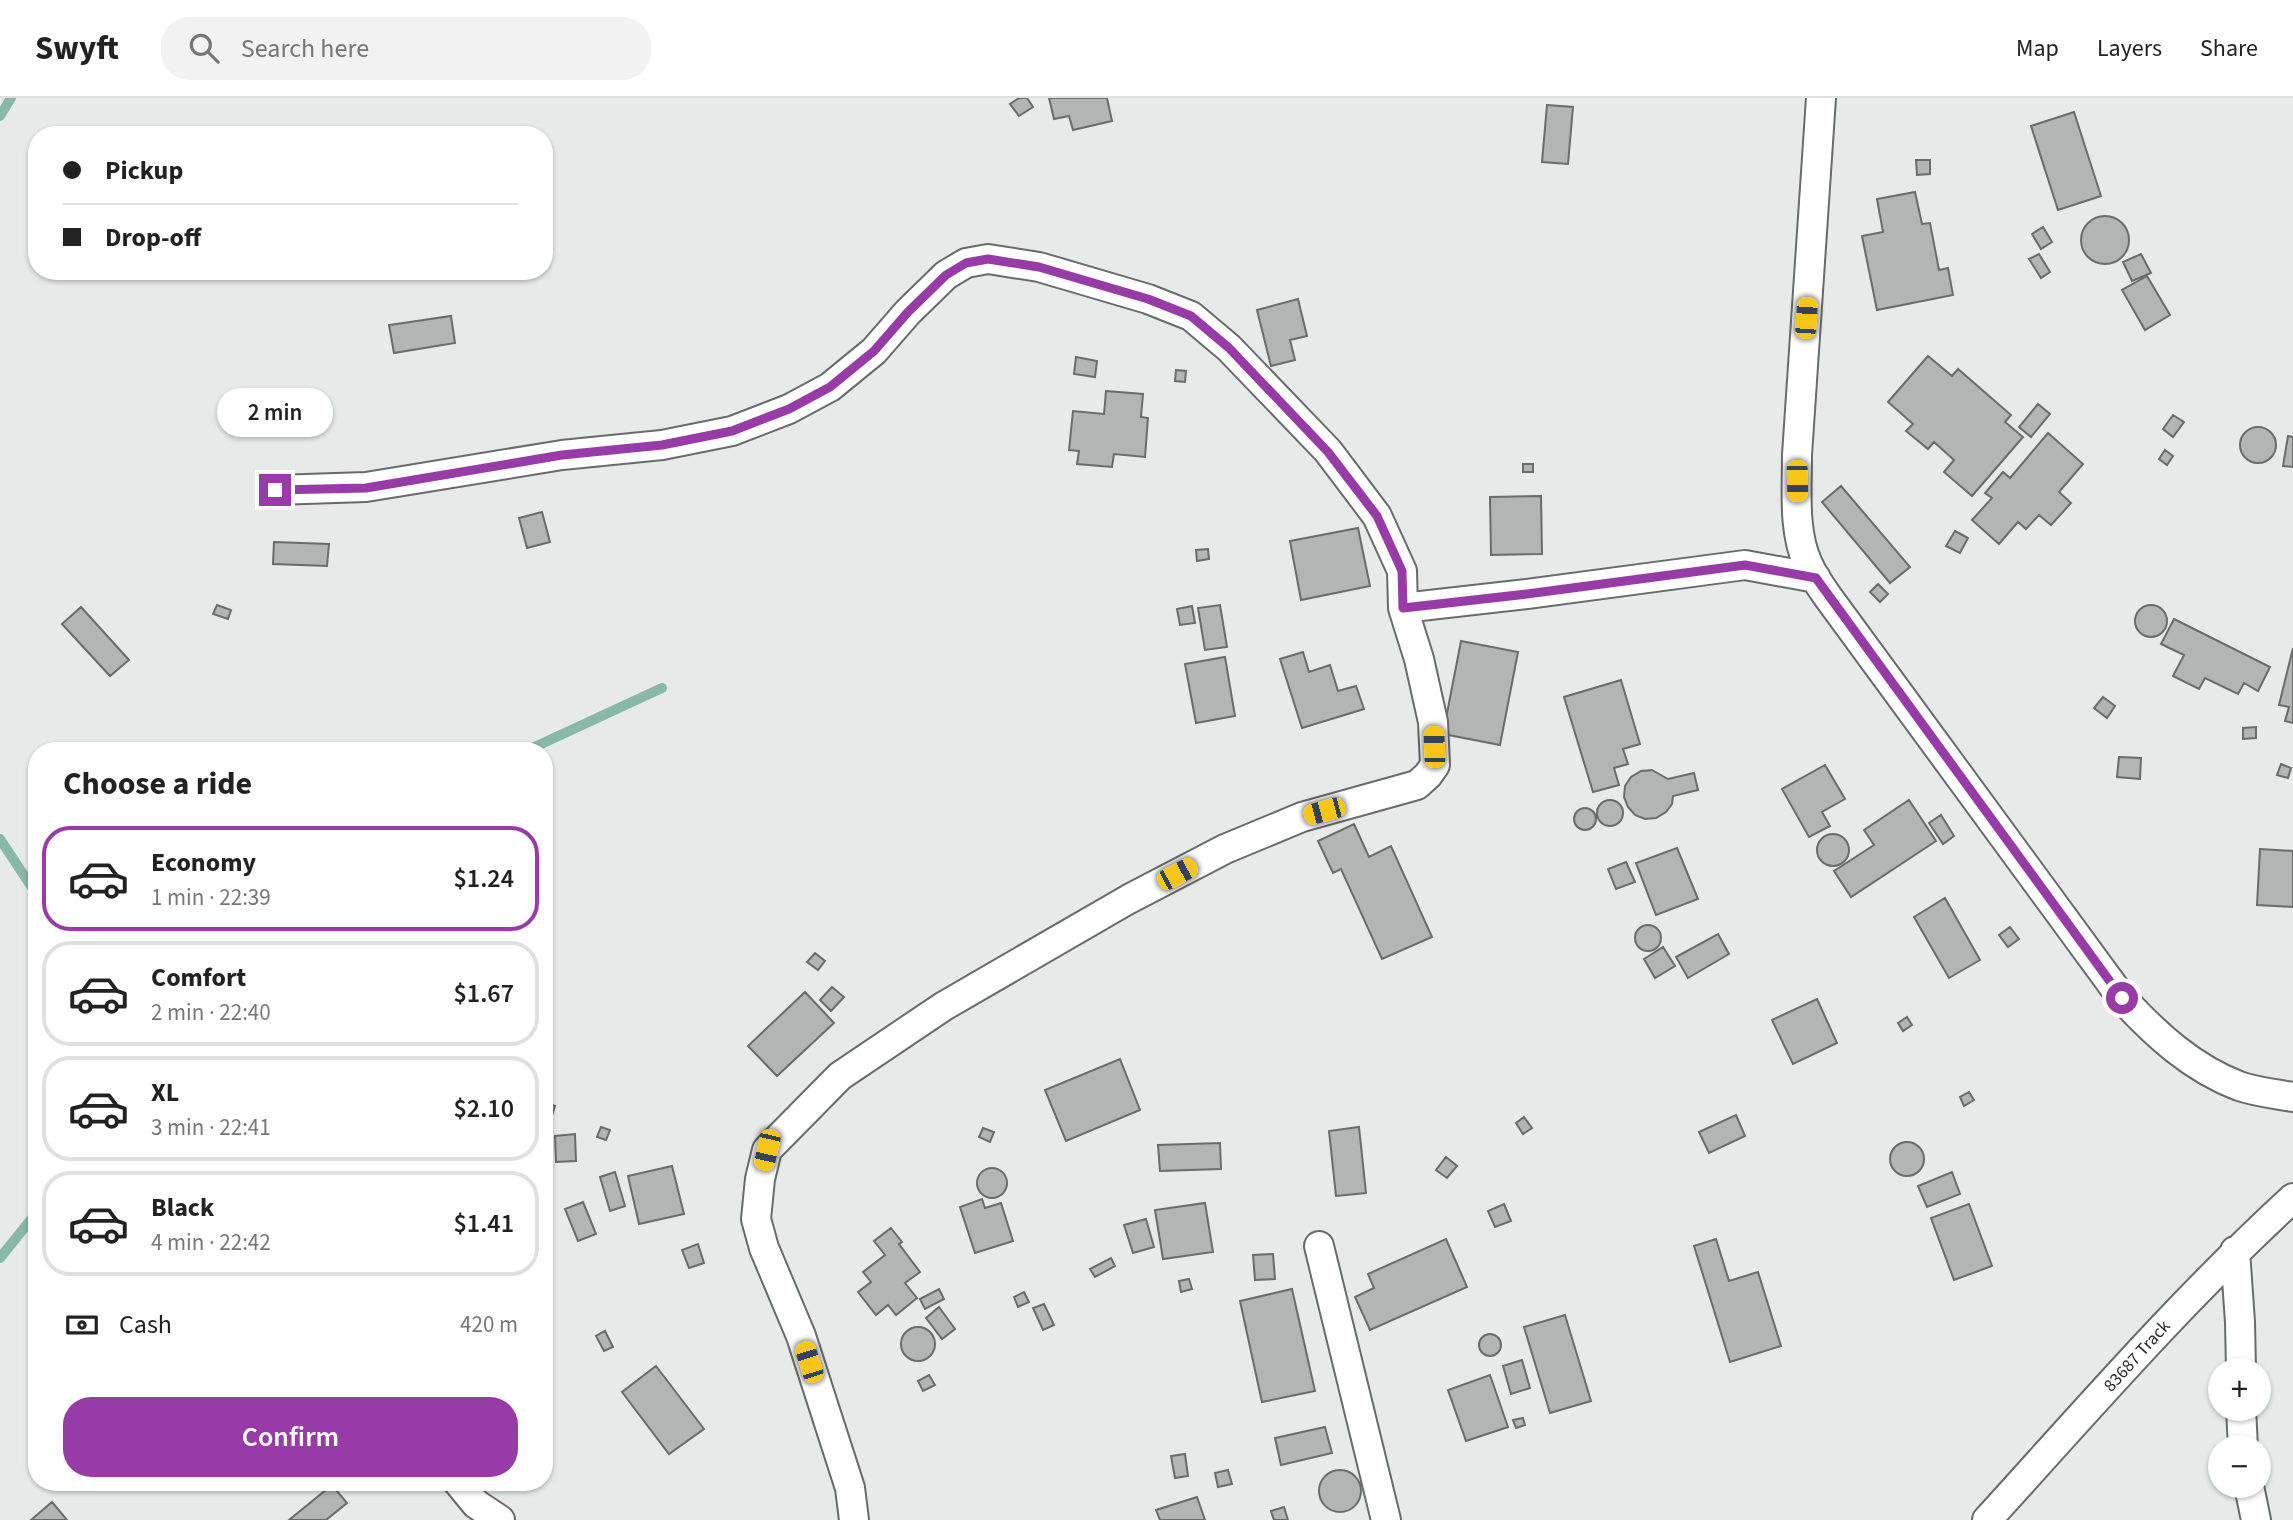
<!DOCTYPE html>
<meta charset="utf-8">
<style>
:root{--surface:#fff;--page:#f2f2f2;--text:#222;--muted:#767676;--line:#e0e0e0;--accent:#973ca7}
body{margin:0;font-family:"Source Sans 3",sans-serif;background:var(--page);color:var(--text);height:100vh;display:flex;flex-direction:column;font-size:26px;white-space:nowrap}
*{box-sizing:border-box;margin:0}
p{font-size:23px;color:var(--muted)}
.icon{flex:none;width:38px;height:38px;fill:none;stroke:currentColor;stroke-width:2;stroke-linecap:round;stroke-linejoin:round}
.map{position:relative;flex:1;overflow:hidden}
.details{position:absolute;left:28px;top:644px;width:525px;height:749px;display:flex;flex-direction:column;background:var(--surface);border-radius:28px;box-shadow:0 2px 5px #0004}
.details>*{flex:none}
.hud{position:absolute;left:28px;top:28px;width:525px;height:154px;border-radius:28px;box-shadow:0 2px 5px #0004;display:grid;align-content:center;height:154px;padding:0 35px;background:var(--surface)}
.fabs{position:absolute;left:2208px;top:1260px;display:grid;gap:14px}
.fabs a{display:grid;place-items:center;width:63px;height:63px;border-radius:50%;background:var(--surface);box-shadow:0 2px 5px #0004;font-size:35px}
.end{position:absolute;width:32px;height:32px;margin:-16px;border:9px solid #973ca7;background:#fff;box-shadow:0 0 0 4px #fff}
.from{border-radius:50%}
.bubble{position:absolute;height:49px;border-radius:24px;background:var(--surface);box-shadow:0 2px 5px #0004;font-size:23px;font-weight:600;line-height:49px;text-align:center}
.car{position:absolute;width:21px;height:42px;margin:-21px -10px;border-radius:9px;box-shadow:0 0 5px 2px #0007;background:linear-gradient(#f5c518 24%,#345 0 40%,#f5c518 0 76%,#345 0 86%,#f5c518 0)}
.hud b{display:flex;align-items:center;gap:24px;height:66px;font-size:26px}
.hud b+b{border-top:2px solid var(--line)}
.hud i{width:18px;height:18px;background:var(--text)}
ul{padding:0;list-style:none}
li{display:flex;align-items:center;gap:21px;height:105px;margin:0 14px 10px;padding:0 21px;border:4px solid var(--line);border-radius:28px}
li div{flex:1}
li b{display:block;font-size:26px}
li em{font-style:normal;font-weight:600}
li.current{border-color:var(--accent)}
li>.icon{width:63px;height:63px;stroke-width:1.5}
h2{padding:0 35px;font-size:32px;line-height:84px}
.pay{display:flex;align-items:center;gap:18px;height:77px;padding:0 35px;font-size:26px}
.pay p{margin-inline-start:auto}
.cta{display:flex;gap:14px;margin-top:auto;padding:14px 35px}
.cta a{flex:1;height:80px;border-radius:28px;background:var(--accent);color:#fff;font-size:28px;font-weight:600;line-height:80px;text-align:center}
header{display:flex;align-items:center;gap:42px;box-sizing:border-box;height:98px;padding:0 35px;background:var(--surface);border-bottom:2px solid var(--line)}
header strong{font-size:33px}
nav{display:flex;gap:38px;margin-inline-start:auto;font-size:24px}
.search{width:490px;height:63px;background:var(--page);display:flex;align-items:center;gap:18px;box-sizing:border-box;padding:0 24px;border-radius:28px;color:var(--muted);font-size:26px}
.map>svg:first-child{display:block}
</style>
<header>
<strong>Swyft</strong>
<div class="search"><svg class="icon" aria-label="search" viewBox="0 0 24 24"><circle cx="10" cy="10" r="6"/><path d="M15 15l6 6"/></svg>Search here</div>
<nav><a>Map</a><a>Layers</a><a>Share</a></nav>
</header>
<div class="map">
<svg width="2293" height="1422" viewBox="0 0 2293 1422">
<rect width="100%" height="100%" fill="#e6ebe9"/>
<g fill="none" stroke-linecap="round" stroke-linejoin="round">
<path stroke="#89b8a8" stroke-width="10" d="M0 18 11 0
M526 653 662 590
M0 741 37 797
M0 1160 37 1114"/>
</g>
<path fill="#b1b5b4" stroke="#686c6a" stroke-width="2" d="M1019 0H1027L1033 9 1019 18 1010 6Z
M1049 0H1107L1112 23 1073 32 1069 18 1054 21Z
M1547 7 1573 9 1568 66 1542 64Z
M2074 14 2101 98 2058 112 2031 28Z
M1916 62H1930V76L1917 77Z
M1915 94 1922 126 1930 125 1939 172 1948 170 1953 197 1877 212 1862 138 1883 134 1877 101Z
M2081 142a24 24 0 1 1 48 0a24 24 0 1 1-48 0Z
M2043 129 2052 144 2041 151 2032 136Z
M2039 156 2050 174 2041 180 2029 161Z
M2141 156 2151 175 2132 183 2123 164Z
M2147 178 2170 217 2145 232 2122 192Z
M1298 201 1307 238 1290 242 1295 262 1271 268 1257 212Z
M451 218 455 245 394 255 389 227Z
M1928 258 1952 278 1958 271 2011 317 2005 324 2023 339 1972 398 1944 374 1954 362 1934 344 1928 351 1906 333 1913 326 1888 304Z
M1076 259 1097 263 1095 279 1074 276Z
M1176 272 1186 273 1185 284 1175 283Z
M1106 293 1143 296 1141 319 1148 320 1145 359 1114 356 1112 369 1077 366 1079 353 1069 352 1073 313 1104 316Z
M2038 306 2050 316 2031 339 2019 329Z
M2173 317 2184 324 2173 339 2163 331Z
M2240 347a18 18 0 1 1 36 0a18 18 0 1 1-36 0Z
M2048 335 2083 366 2059 394 2071 405 2051 427 2039 417 2026 431 2018 424 1999 446 1972 422 1992 400 1985 395 2003 374 2010 380Z
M2288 338 2293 339V369L2283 368Z
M2165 352 2173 358 2167 367 2159 361Z
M1523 366H1533V374H1523Z
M1841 388 1910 469 1890 485 1822 404Z
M1541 398 1542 456 1491 457 1490 399Z
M542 414 550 444 527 450 519 420Z
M1358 430 1370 488 1301 502 1290 443Z
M1955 433 1968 440 1960 455 1946 448Z
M274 444 329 446 327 468 273 466Z
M1208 451 1209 461 1197 463 1196 452Z
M1878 486 1888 496 1880 504 1870 494Z
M2135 523a16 16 0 1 1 32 0a16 16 0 1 1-32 0Z
M217 507 231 512 228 521 213 516Z
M1220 507 1227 549 1205 552 1198 510Z
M1192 508 1195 525 1180 527 1177 511Z
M81 509 129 562 110 578 62 526Z
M2174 521 2270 569 2258 593 2244 585 2238 596 2205 580 2199 591 2173 578 2184 557 2161 546Z
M1461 543 1518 554 1500 647 1443 636Z
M2293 550V625L2285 623 2289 609 2279 607Z
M1303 554 1309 574 1330 567 1338 593 1356 588 1364 611 1302 630 1280 561Z
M1225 559 1235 618 1196 625 1185 566Z
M1621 582 1640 646 1623 651 1628 666 1614 670 1619 687 1593 694 1564 599Z
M2103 599 2115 608 2107 620 2094 610Z
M2256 629V640L2243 641V630Z
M2119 659 2141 660 2140 681 2117 679Z
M2281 666 2291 670 2288 680 2277 677Z
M1825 667 1845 701 1822 714 1830 728 1809 739 1782 691Z
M1652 672 1668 681 1694 675 1698 692 1673 698 1672 706 1666 714 1656 720 1645 721 1635 717 1628 709 1624 699 1625 688 1631 679 1641 673Z
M1909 702 1936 743 1851 799 1834 773 1874 747 1864 732Z
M1597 715a13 13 0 1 1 26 0a13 13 0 1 1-26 0Z
M1574 721a11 11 0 1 1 22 0a11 11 0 1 1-22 0Z
M1941 717 1954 738 1943 746 1929 725Z
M1354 726 1369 759 1391 748 1432 839 1382 861 1341 771 1333 775 1318 743Z
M1817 752a16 16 0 1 1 32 0a16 16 0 1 1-32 0Z
M1677 750 1698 801 1656 817 1636 765Z
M2260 751 2293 753V809L2257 807Z
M1626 764 1635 784 1616 791 1608 771Z
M1945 800 1980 862 1949 880 1914 819Z
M1635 840a13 13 0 1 1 26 0a13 13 0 1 1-26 0Z
M2010 829 2019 841 2008 849 1999 837Z
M1718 836 1729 856 1688 880 1676 859Z
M1663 849 1675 868 1655 880 1644 861Z
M815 855 825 863 818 872 807 864Z
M832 889 844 899 831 913 820 902Z
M805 894 834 925 777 978 748 948Z
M1817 901 1837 945 1793 966 1772 922Z
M1907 919 1912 927 1903 933 1898 925Z
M1120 961 1140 1012 1066 1043 1045 992Z
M1969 994 1974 1002 1964 1008 1960 999Z
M544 1005 555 1008 551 1021 544 1019Z
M1736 1017 1745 1038 1709 1055 1699 1034Z
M1524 1019 1532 1030 1523 1036 1516 1025Z
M601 1029 610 1032 606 1042 597 1039Z
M1359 1029 1366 1095 1336 1098 1329 1033Z
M983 1030 994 1034 990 1044 979 1039Z
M575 1036 576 1063 556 1064 555 1038Z
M1890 1061a17 17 0 1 1 34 0a17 17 0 1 1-34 0Z
M1220 1045 1221 1071 1160 1073 1158 1047Z
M1446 1059 1457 1068 1447 1080 1436 1072Z
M672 1068 684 1116 639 1126 628 1078Z
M977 1085a15 15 0 1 1 30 0a15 15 0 1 1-30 0Z
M615 1074 625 1108 610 1113 600 1079Z
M1952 1074 1960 1096 1927 1109 1918 1088Z
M982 1101 985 1110 1001 1105 1013 1143 975 1155 960 1109Z
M583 1104 596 1136 578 1143 565 1111Z
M1205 1105 1213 1154 1163 1161 1155 1112Z
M1504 1106 1511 1123 1495 1129 1488 1113Z
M1969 1106 1992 1168 1954 1182 1931 1120Z
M1146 1121 1154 1149 1133 1155 1124 1127Z
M891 1130 902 1144 899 1146 920 1174 905 1185 917 1200 896 1217 888 1207 876 1217 858 1194 871 1184 863 1174 885 1157 874 1143Z
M1446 1141 1467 1189 1370 1232 1355 1199 1374 1190 1368 1176Z
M1716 1141 1729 1183 1758 1174 1781 1248 1730 1264 1694 1148Z
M698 1146 704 1165 689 1170 682 1152Z
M1273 1156 1275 1181 1255 1182 1253 1157Z
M1111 1160 1115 1168 1095 1179 1090 1171Z
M1189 1181 1192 1191 1181 1194 1179 1183Z
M939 1191 944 1201 925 1211 920 1201Z
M1292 1191 1315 1293 1262 1304 1240 1203Z
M1024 1194 1029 1204 1018 1209 1014 1199Z
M1044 1206 1054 1227 1043 1232 1033 1210Z
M939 1209 955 1231 942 1241 926 1220Z
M1565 1217 1591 1303 1550 1315 1524 1229Z
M901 1246a17 17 0 1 1 34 0a17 17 0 1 1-34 0Z
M605 1233 613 1249 604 1253 596 1238Z
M1479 1247a11 11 0 1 1 22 0a11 11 0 1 1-22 0Z
M1522 1262 1530 1290 1511 1296 1503 1268Z
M656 1268 704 1331 669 1356 622 1294Z
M929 1277 935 1287 923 1293 918 1283Z
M1490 1277 1508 1329 1466 1343 1448 1292Z
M1523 1320 1525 1327 1516 1330 1513 1322Z
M1325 1329 1332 1355 1281 1367 1275 1340Z
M1185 1356 1188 1378 1175 1380 1171 1358Z
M1228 1372 1232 1386 1218 1389 1215 1375Z
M1319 1393a21 21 0 1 1 42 0a21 21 0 1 1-42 0Z
M332 1387 347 1405 326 1422H289Z
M1197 1399 1205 1422H1160L1156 1412Z
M52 1404 67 1422H31Z
M1284 1409 1288 1422H1274L1271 1413Z"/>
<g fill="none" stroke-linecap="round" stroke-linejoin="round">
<g stroke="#686b6a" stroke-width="32">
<path id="minor" d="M1821 0 1797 357C1797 392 1793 434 1808 466 1813 478 1821 489 1828 499L2122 900C2156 937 2192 970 2239 988 2256 994 2276 996 2293 999
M275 392 366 389 562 357 662 347 732 333 789 311 830 289 874 253 908 214 946 177 966 165 988 161 1039 169 1148 201 1191 218 1229 250 1328 353 1377 418 1402 473 1403 510
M1319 1148 1386 1422
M2235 1153 2240 1224 2241 1272
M2241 1311 2243 1349
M458 1384 476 1406 500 1422
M2249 1388 2256 1422
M854 1422 850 1390 801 1238 764 1150 756 1121 760 1081 767 1052 840 978 944 908 1129 801 1225 751 1302 719 1417 687 1428 677 1435 667 1433 624 1419 561 1403 510 1527 496 1745 467 1816 480
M1987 1422C2087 1312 2184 1200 2293 1100"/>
</g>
<use href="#minor" stroke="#fff" stroke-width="28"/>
</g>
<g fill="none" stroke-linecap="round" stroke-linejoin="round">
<path stroke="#973ca7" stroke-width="9" d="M275 392 366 390 562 357 662 347 732 333 789 311 830 289 874 253 908 214 946 177 966 165 988 161 1039 169 1148 201 1191 218 1229 250 1328 354 1377 418 1402 473 1403 510 1527 496 1745 467 1816 480 2122 900"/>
</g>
<g text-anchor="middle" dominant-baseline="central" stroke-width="5" stroke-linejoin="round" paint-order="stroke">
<g font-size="18" fill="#272828" stroke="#fff">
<text transform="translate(2137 1258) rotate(-48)">83687 Track</text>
</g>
</g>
</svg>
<div class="fabs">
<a>+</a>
<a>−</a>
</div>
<i class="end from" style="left:2122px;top:900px"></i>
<i class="end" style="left:275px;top:392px"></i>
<div class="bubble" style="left:217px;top:290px;width:116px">2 min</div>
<i class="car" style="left:1806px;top:220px;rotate:4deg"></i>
<i class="car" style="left:1797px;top:383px;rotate:179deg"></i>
<i class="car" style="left:1434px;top:649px;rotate:358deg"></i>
<i class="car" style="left:1324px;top:713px;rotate:255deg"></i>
<i class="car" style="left:1177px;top:776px;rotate:62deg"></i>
<i class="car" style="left:767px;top:1052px;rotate:193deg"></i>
<i class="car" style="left:809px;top:1264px;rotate:342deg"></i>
<div class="hud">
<b><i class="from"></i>Pickup</b>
<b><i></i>Drop-off</b>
</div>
<section class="details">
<h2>Choose a ride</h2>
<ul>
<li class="current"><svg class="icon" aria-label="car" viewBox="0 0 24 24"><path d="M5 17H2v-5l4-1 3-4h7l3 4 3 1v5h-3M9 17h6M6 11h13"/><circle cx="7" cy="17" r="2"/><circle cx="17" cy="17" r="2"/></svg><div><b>Economy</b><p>1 min · 22:39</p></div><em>$1.24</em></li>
<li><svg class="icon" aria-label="car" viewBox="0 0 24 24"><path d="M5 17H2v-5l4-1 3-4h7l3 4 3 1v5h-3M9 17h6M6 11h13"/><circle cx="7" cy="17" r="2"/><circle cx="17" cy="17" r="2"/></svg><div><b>Comfort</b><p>2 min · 22:40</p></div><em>$1.67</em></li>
<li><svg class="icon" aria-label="car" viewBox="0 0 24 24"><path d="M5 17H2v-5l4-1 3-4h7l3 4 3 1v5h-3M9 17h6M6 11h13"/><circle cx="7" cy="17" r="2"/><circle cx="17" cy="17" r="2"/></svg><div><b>XL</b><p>3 min · 22:41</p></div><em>$2.10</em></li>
<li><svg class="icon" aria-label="car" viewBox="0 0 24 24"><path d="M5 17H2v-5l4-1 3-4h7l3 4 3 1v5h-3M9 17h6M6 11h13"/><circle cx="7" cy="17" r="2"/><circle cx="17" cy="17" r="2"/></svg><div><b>Black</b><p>4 min · 22:42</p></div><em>$1.41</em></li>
</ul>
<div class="pay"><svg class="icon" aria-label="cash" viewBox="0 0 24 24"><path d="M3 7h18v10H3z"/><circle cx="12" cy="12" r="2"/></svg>Cash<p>420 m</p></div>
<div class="cta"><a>Confirm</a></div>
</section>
</div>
